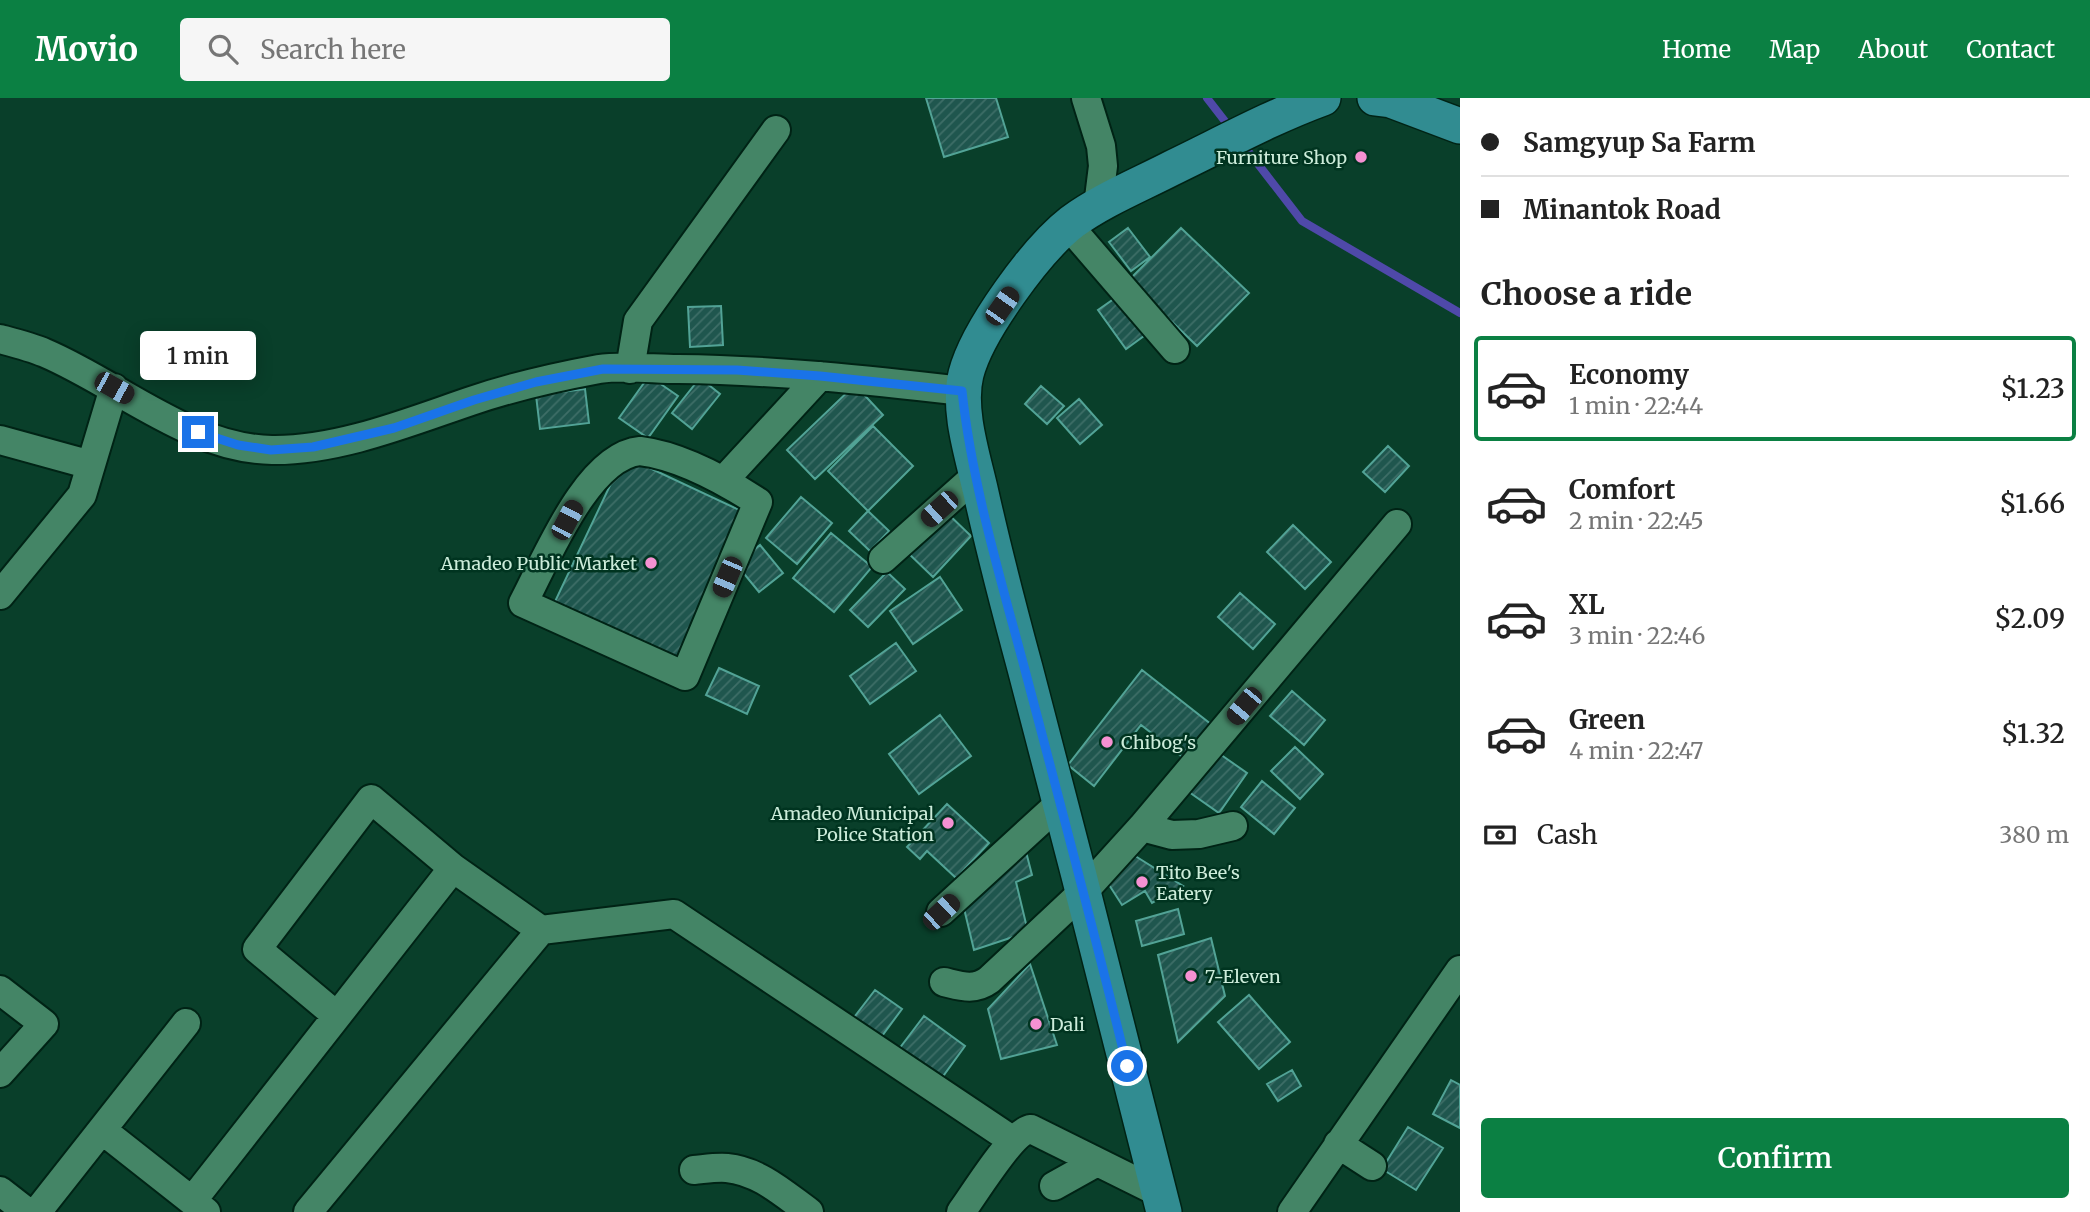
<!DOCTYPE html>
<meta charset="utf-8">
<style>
:root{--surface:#fff;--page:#f6f6f6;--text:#222;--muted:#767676;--line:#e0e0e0;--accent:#0b8043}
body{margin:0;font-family:Merriweather,serif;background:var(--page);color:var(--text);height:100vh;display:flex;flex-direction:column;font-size:26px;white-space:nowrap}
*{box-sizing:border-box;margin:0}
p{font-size:23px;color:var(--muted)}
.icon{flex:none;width:38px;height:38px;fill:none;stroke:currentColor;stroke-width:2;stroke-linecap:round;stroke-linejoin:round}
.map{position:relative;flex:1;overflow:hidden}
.drawer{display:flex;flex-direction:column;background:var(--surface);width:630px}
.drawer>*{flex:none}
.top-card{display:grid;align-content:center;height:154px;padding:0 21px;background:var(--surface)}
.end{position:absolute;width:32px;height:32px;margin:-16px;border:9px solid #1a73e8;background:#fff;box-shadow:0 0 0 4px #fff}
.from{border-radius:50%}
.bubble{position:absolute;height:49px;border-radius:7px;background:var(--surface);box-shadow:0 4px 18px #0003;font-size:23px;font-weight:600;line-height:49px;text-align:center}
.car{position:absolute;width:21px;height:42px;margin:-21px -10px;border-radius:9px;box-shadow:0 0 5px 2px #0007;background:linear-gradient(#222 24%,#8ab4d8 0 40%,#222 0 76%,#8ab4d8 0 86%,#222 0)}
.top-card b{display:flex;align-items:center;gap:24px;height:66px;font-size:26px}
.top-card b+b{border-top:2px solid var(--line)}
.top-card i{width:18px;height:18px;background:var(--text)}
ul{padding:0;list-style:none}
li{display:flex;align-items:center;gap:21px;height:105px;margin:0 14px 10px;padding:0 7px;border:4px solid transparent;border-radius:7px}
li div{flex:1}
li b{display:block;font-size:26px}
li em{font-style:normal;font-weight:600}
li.selected{border-color:var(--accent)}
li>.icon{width:63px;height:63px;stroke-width:1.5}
h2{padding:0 21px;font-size:32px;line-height:84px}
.pay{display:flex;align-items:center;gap:18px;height:77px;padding:0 21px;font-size:26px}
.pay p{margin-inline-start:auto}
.action{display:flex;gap:14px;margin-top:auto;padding:14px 21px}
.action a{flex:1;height:80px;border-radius:7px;background:var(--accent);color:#fff;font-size:28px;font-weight:600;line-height:80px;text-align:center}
header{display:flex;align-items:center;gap:42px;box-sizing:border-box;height:98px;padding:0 35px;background:var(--accent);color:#fff}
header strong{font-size:33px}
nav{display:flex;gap:38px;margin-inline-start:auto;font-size:24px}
.search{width:490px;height:63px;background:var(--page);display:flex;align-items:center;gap:18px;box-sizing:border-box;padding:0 24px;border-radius:7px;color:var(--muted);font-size:26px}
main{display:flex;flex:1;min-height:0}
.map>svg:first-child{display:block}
</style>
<header>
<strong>Movio</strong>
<div class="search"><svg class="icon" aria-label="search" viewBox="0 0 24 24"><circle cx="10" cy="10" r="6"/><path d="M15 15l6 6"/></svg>Search here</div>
<nav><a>Home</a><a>Map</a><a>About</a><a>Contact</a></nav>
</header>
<main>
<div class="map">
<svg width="1460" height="1114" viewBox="0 0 1460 1114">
<defs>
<pattern id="building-hatch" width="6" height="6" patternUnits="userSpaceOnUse" patternTransform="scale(1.75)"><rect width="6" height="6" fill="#1f564e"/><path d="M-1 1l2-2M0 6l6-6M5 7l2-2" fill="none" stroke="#3e6e67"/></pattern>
</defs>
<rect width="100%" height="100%" fill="#093f2a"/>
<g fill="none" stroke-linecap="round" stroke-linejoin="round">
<path stroke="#4f49a9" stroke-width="8" d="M1207 0 1231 31
M1241 44 1302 123 1460 215"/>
</g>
<path fill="url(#building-hatch)" stroke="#52a396" stroke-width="2" d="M926 0H996L1008 39 944 59Z
M1128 130 1150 159 1131 173 1109 144Z
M1181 130 1249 195 1197 248 1129 182Z
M1121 196 1148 235 1126 251 1098 212Z
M721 208 723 247 690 249 688 209Z
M649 278 678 298 648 340 619 320Z
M700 280 720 296 692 331 672 315Z
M855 287 883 317 815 381 787 352Z
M1041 288 1064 308 1047 326 1025 306Z
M585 291 589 325 540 331 536 297Z
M1079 301 1102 327 1080 346 1057 320Z
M873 328 913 368 868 413 828 373Z
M1388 348 1409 368 1385 394 1363 374Z
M624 358 750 417 678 571 551 512Z
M801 399 832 425 797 466 766 440Z
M944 412 971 438 933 479 906 453Z
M868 413 889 433 870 453 849 433Z
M1293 427 1331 464 1305 491 1267 454Z
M831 435 872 469 834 514 793 480Z
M760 447 783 475 759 494 736 466Z
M887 474 905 491 868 529 850 512Z
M940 479 962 512 913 546 890 513Z
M1240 495 1275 526 1253 551 1218 519Z
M896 545 916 573 870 606 850 578Z
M719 570 759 588 747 616 706 597Z
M1142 572 1212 627 1185 661 1141 627 1094 688 1068 667Z
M1292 593 1325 622 1304 647 1270 618Z
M940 617 971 658 919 696 889 656Z
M1295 649 1323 676 1300 701 1271 673Z
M1217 654 1247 675 1219 715 1189 694Z
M1262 683 1295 710 1274 736 1241 709Z
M947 706 989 745 956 780 927 753 920 761 907 749Z
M1025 750 1032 777 1016 784 1028 834 974 852 962 802Z
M1132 756 1183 788 1152 805 1145 793 1122 807 1104 779Z
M1178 811 1184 836 1142 848 1136 823Z
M1211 840 1225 898 1178 944 1158 857Z
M1030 866 1057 947 1001 961 988 911Z
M875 892 902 911 879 942 852 922Z
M1249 897 1290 944 1259 971 1218 924Z
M924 918 965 948 941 981 899 951Z
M1292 972 1301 988 1278 1003 1267 986Z
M1451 982 1460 987V1030L1433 1016Z
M1408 1029 1443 1050 1416 1092 1382 1071Z"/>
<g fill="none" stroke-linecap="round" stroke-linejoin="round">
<g stroke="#002315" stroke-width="32">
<path id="minor" d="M1086 0 1101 48 1103 68 1098 108
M1068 127 1175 251
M0 241C15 245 31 249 45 255 118 286 190 351 272 352 338 353 409 324 471 303 512 289 556 279 599 271 623 267 654 271 678 271 774 272 868 282 962 293
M630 271 638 223 776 32
M0 342 91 367
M640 353C681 358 724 382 758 404L685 578 523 505C546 462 587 358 640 353Z
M724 382 820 278
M883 461 977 377
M0 497 82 397 114 290
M1142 729 1172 737 1199 736 1233 728
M941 814 1060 705
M944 884C961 888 974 893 989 882L1084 793 1142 729 1397 426
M0 892 44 926 0 975
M337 918 257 851 371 701 453 770
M102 1032 206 1114
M1338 1046 1372 1068
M694 1072C705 1071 717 1069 727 1070 759 1073 784 1096 809 1114
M1054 1088 1097 1064
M0 1093 27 1114
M192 1103 453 770 541 832 674 816 1012 1042
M37 1114 186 925
M308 1114 541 832
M961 1114C974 1097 1012 1033 1031 1031L1158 1094
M1292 1114 1460 872"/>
</g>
<g stroke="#002315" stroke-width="38">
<path id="major" d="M1375 0 1391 2 1460 28
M1164 1114C1118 932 1073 751 1025 570 1009 511 994 453 981 395 973 359 957 312 966 276 977 233 1036 152 1072 124 1102 102 1139 87 1172 70 1222 46 1271 19 1323 0"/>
</g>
<use href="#minor" stroke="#448566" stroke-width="28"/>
<use href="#major" stroke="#318c91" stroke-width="35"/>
</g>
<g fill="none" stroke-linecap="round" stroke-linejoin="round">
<path stroke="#1a73e8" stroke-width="9" d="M198 334 238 347 271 352 313 349 394 330 474 302 536 284 603 271 737 272 820 278 962 293C972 386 1001 482 1025 572 1060 704 1095 836 1127 968"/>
</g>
<g fill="#f591d2" stroke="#003420" stroke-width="2.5">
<circle cx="1361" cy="59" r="7"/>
<circle cx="651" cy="465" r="7"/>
<circle cx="1107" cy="644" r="7"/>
<circle cx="948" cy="725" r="7"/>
<circle cx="1142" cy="784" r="7"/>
<circle cx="1191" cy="878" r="7"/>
<circle cx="1036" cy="926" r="7"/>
</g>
<g text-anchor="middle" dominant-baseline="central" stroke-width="5" stroke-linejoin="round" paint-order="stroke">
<g font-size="18" fill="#ccecda" stroke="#003420" text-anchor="start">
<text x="1347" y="59" text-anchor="end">Furniture Shop</text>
<text x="637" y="465" text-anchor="end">Amadeo Public Market</text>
<text x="1121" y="644">Chibog's</text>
<text x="934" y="715" text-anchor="end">Amadeo Municipal<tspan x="934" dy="21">Police Station</tspan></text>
<text x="1156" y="774">Tito Bee's<tspan x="1156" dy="21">Eatery</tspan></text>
<text x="1205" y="878">7-Eleven</text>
<text x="1050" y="926">Dali</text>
</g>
</g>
</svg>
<i class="end from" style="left:1127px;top:968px"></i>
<i class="end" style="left:198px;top:334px"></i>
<div class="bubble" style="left:140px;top:233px;width:116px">1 min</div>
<i class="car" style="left:1002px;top:208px;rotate:35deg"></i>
<i class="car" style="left:114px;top:290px;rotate:119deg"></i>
<i class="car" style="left:939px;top:411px;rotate:228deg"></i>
<i class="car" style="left:567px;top:422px;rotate:28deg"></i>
<i class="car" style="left:727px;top:479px;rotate:203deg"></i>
<i class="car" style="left:1244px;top:608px;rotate:220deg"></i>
<i class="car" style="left:941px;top:814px;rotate:47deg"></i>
</div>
<section class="drawer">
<div class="top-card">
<b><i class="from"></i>Samgyup Sa Farm</b>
<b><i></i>Minantok Road</b>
</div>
<h2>Choose a ride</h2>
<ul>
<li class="selected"><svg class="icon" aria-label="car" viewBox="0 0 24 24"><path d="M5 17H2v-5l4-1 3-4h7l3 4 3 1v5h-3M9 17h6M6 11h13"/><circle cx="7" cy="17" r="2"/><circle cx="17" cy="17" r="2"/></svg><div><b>Economy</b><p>1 min · 22:44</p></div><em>$1.23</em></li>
<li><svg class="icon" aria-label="car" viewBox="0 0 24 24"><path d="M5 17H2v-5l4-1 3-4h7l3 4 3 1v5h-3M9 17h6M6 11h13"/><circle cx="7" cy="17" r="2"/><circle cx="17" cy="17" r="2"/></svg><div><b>Comfort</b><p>2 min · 22:45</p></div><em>$1.66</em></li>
<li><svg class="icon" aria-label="car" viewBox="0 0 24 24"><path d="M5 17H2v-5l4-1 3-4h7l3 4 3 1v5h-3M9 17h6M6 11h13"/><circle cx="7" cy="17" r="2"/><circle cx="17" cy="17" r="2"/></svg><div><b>XL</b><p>3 min · 22:46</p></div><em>$2.09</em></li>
<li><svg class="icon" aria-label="car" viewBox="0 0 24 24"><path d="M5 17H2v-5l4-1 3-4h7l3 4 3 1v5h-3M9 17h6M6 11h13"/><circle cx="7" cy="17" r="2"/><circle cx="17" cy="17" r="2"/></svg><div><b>Green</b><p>4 min · 22:47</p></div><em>$1.32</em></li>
</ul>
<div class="pay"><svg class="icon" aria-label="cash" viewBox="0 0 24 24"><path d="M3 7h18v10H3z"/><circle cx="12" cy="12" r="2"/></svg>Cash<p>380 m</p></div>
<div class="action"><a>Confirm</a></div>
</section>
</main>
